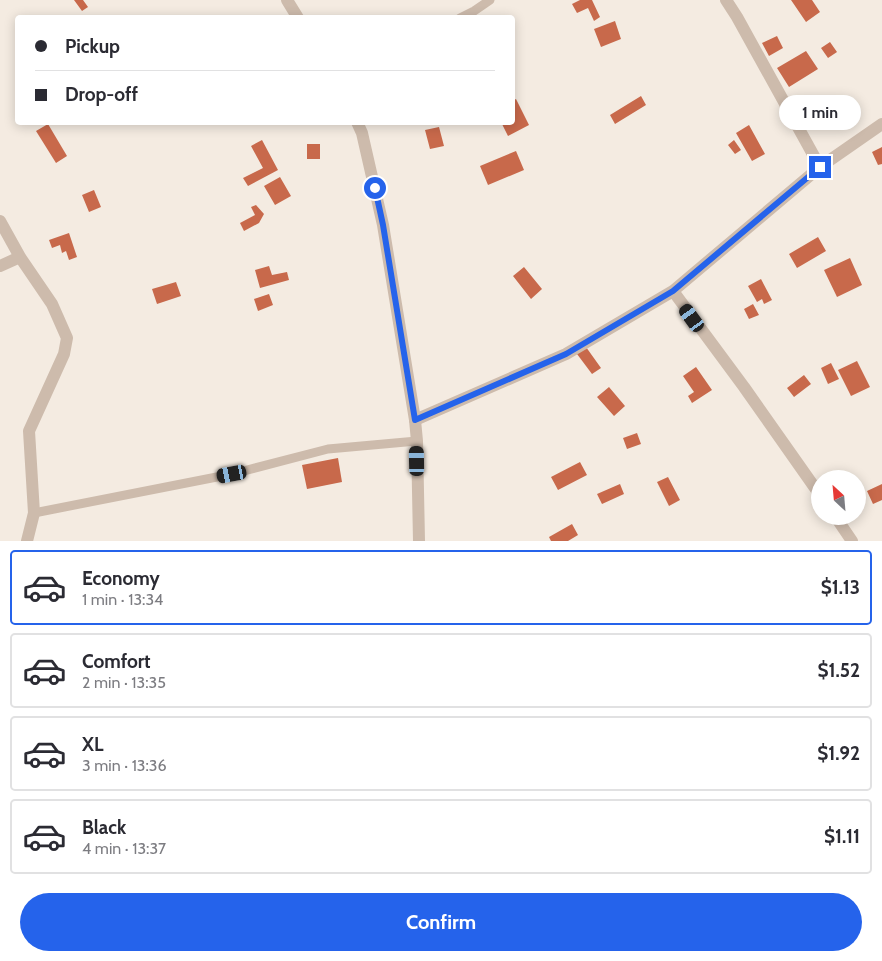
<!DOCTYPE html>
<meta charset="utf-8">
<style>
:root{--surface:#fff;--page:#f7f7f7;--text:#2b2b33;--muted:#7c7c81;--line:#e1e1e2;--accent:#2563eb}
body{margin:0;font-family:Cabin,sans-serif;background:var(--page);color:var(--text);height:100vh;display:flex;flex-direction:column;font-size:19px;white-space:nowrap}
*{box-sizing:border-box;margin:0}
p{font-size:16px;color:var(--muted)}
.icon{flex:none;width:28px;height:28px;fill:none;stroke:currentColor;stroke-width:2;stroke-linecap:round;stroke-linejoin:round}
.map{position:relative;height:541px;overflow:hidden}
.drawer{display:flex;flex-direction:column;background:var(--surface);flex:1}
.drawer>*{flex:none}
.guide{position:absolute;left:15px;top:15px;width:500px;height:110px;border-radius:5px;box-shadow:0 2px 12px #0003;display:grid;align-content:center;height:110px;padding:0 20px;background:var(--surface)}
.needle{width:32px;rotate:334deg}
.controls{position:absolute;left:811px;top:470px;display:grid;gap:10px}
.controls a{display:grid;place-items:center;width:55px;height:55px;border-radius:50%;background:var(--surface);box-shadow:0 2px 12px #0003;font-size:25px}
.end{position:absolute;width:22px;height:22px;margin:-11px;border:6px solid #2563eb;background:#fff;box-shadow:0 0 0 2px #fff}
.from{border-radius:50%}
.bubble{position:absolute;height:35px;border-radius:18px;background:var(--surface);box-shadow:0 2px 12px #0003;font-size:16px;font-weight:700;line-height:35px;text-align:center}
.car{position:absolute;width:15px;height:30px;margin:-15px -8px;border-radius:6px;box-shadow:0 0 4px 1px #0007;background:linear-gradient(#222 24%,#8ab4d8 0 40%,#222 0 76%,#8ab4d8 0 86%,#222 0)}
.guide b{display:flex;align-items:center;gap:18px;height:48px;font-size:19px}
.guide b+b{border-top:1px solid var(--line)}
.guide i{width:12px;height:12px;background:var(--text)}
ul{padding:9px 0 0;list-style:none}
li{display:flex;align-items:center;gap:15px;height:75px;margin:0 10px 8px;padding:0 10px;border:2px solid var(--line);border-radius:5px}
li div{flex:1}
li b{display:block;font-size:19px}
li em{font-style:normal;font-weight:700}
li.on{border-color:var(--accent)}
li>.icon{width:45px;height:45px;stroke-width:1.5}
.cta{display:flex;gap:10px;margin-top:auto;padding:10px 20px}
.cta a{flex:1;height:58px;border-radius:30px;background:var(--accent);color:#fff;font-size:20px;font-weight:700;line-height:58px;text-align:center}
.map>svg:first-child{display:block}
</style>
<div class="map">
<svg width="882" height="541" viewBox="0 0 882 541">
<rect width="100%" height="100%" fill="#f4ebe1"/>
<path fill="#c8694b" d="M74 0H83L88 7 82 11Z
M580 0H592L600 17 594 21 588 8 577 13 572 4Z
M791 0H812L820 12 806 22Z
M615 21 621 39 601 47 594 29Z
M777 36 783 48 769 56 762 43Z
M830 42 837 52 828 58 821 48Z
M806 51 818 69 789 87 777 68Z
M641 96 646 105 615 124 610 115Z
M516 99 529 125 508 136 501 122H512V101Z
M48 124 67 156 56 163 36 131Z
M749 125 765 154 752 161 736 133Z
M439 127 444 146 430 149 425 130Z
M262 140 278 170 248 186 243 178 263 168 251 146Z
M734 140 741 150 735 154 728 145Z
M307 144H320V159H307Z
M882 147V164L878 165 872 152Z
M516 151 524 170 488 185 480 166Z
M280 177 291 196 275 205 264 186Z
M94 190 101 207 89 212 82 195Z
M256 205 264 214 259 223 244 231 240 223 255 215 251 207Z
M69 233 77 257 69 260 66 251 62 253 60 245 52 248 49 240Z
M818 237 826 251 797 268 789 254Z
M850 258 862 285 837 297 824 270Z
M269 266 272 275 287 272 289 280 260 288 255 270Z
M524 267 542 289 531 299 513 276Z
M761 279 772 300 764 304 762 299 757 302 748 286Z
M176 282 181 296 157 304 152 289Z
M269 294 273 305 258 311 254 299Z
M753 304 759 315 749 319 744 309Z
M586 347 601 368 592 374 577 354Z
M857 361 870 387 851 396 838 370Z
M831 363 839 379 828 384 821 368Z
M696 367 712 390 692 403 688 396 694 392 683 376Z
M804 375 811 384 794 397 787 388Z
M609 387 625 406 614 416 597 397Z
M637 433 641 444 627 449 623 438Z
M338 458 342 482 307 489 302 465Z
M580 462 587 475 558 490 551 477Z
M668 477 680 500 669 506 657 482Z
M620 484 624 494 602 504 597 494Z
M882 484V500L873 504 867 491Z
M572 524 578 535 568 541H551L549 537Z"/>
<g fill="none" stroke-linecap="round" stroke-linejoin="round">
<path stroke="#cdbbac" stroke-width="9" d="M460 18 474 11 490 0
M34 513 232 474 328 449 417 441"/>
<path stroke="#cdbbac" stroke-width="12" d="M726 0 737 17 820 167
M0 221 20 257 52 304 67 338 64 354 29 431 34 513 27 541
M0 266 20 257
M673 291 744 387 820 495
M415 420 566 354 673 291 820 167 882 124
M835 516 852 541"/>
<path stroke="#cdbbac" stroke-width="12" d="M287 0 298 18
M357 122 362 133 383 225 415 420 417 441 419 541"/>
</g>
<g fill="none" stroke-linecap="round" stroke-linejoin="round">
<path stroke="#2563eb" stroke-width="6" d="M375 188 383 225 415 420 566 354 673 291 820 167"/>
</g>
</svg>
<div class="controls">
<a><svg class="needle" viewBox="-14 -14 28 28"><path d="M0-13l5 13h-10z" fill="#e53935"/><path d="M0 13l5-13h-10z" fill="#7c7c81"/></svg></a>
</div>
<i class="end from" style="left:375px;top:188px"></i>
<i class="end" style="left:820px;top:167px"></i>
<div class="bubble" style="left:779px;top:95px;width:82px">1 min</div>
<i class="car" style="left:692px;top:318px;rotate:324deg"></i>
<i class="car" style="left:417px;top:461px;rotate:359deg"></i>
<i class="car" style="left:232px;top:474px;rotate:259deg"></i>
<div class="guide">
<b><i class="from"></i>Pickup</b>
<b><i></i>Drop-off</b>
</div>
</div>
<section class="drawer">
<ul>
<li class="on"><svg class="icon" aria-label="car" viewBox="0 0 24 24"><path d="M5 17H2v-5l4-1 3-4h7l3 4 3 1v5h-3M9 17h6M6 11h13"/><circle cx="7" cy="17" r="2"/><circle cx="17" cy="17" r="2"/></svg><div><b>Economy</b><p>1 min · 13:34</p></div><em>$1.13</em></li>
<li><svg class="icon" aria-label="car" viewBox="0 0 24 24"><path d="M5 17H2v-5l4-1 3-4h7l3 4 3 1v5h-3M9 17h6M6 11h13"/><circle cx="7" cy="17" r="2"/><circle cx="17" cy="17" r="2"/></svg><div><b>Comfort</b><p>2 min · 13:35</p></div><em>$1.52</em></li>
<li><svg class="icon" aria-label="car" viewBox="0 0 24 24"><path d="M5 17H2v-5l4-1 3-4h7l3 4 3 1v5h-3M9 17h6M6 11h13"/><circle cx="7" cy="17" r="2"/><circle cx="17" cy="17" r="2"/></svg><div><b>XL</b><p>3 min · 13:36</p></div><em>$1.92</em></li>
<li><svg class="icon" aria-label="car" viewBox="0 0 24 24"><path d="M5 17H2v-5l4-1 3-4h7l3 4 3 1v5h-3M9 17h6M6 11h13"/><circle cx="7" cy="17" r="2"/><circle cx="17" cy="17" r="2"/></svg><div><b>Black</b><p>4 min · 13:37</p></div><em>$1.11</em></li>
</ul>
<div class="cta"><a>Confirm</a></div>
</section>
